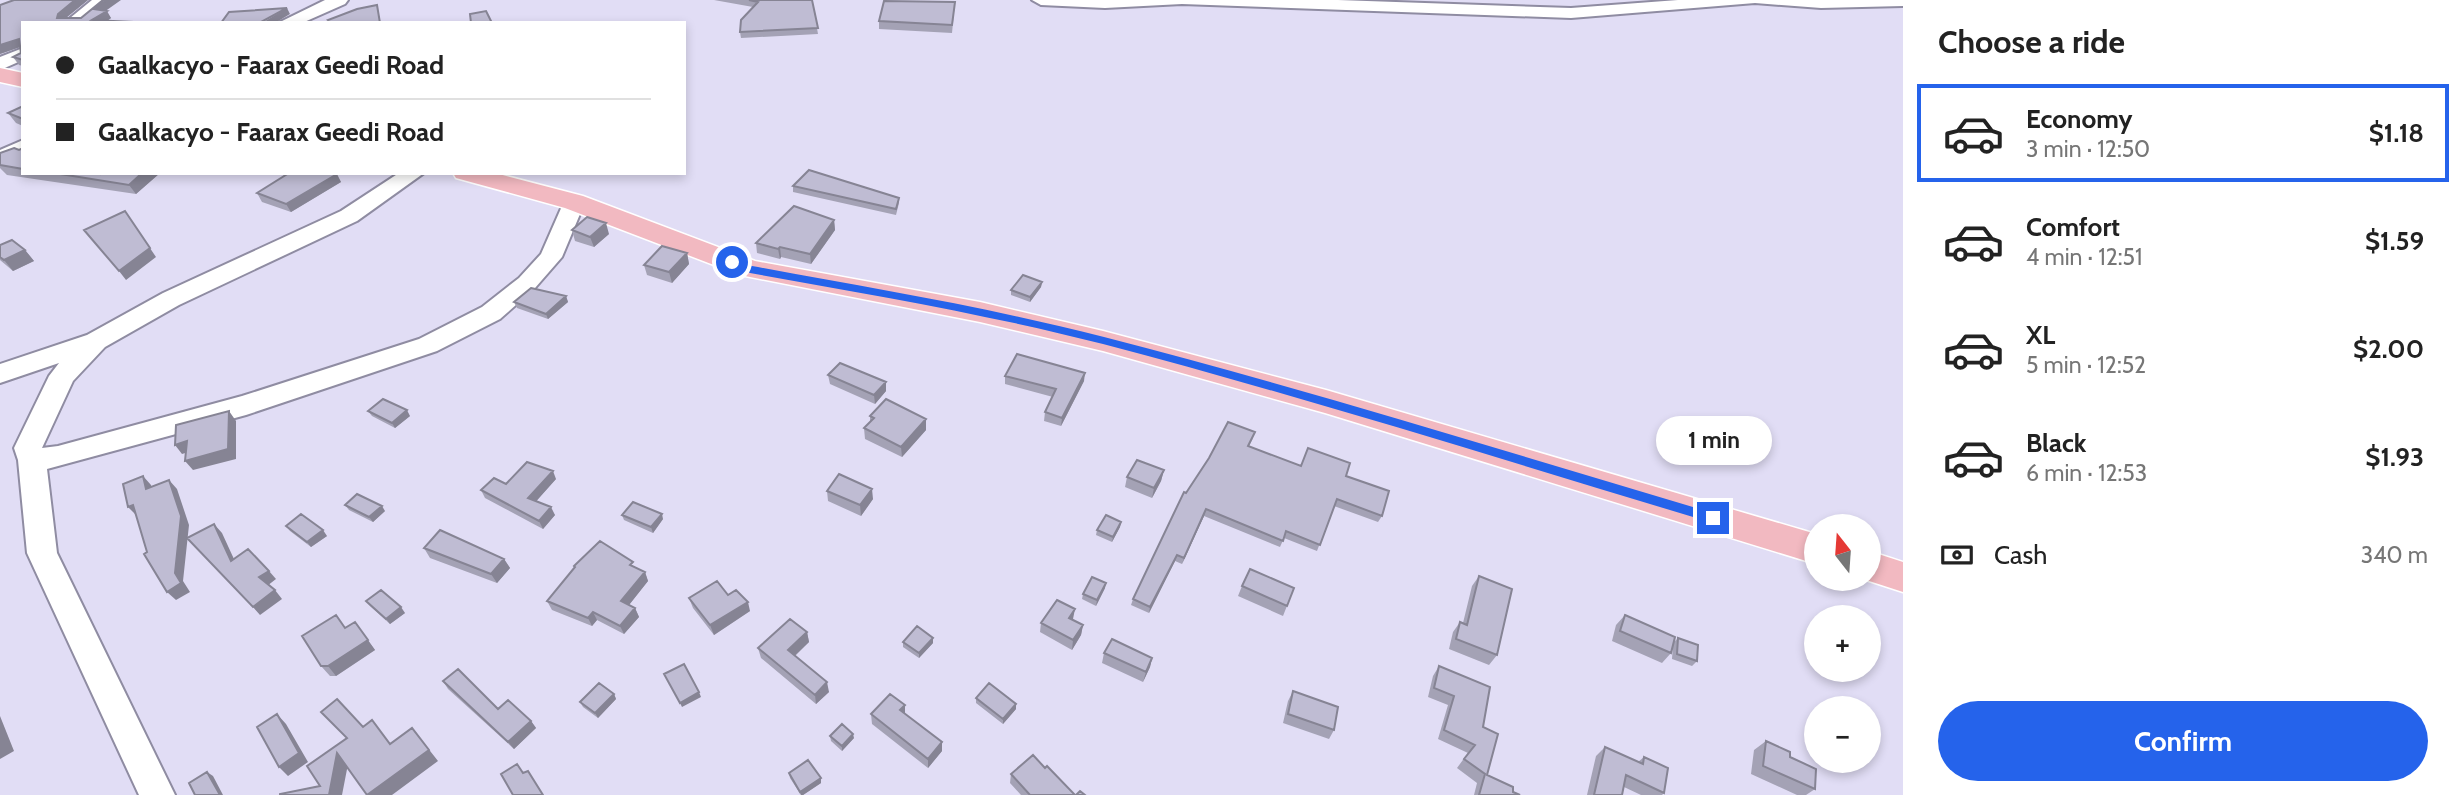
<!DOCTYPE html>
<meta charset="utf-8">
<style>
:root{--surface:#fff;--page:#f6f6f6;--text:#222;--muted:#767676;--line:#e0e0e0;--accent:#2563eb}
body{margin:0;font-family:Cabin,sans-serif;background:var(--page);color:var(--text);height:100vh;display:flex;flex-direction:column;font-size:26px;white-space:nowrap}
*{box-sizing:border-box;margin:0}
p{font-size:23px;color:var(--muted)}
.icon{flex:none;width:38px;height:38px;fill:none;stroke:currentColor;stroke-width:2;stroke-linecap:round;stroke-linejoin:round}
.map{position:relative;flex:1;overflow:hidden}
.sheet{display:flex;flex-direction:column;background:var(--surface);width:560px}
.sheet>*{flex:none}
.guide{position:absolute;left:21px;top:21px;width:665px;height:154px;border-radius:0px;box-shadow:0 4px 10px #0003;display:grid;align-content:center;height:154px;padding:0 35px;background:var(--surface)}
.needle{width:46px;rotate:343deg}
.buttons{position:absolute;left:1804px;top:514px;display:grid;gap:14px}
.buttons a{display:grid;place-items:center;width:77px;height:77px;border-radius:50%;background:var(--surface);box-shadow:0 4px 10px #0003;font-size:35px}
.end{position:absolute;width:32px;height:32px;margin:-16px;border:9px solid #2563eb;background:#fff;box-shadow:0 0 0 4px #fff}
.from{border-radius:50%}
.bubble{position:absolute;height:49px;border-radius:24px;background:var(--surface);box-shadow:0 4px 10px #0003;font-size:23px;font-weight:700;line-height:49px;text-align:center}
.guide b{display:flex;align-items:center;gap:24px;height:66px;font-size:26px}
.guide b+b{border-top:2px solid var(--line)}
.guide i{width:18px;height:18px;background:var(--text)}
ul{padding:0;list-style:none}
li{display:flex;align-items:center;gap:21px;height:98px;margin:0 14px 10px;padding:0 21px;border:4px solid transparent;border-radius:0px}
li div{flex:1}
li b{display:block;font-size:26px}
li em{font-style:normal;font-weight:700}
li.selected{border-color:var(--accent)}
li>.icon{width:63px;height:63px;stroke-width:1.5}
h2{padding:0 35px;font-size:32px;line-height:84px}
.pay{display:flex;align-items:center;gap:18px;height:77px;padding:0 35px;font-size:26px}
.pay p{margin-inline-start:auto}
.action{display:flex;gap:14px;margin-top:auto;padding:14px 35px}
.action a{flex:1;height:80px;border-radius:42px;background:var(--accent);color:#fff;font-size:28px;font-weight:700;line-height:80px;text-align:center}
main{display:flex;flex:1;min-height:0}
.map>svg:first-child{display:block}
</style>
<main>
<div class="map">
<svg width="1903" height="795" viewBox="0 0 1903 795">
<rect width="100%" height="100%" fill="#e1ddf5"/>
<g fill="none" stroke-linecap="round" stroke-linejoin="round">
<g stroke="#8f8ca2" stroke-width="4">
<path id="minor" d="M92 0H112L84 23H64Z
M325 0H348L345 4 302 23H278Z
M1032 0H1338L1571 8 1678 0H1903V6L1821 8 1755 3 1571 18 1182 4 1105 8 1041 5Z
M23 48V60L0 70V57Z
M23 140V154L0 164V150Z
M399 173H424L357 221 179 305 105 347 73 381 42 448 58 446 242 396 419 339 482 307 519 278 541 254 566 197H582L585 202 562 257 535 288 500 319 437 351 246 415 47 469 57 553 175 795H139L27 553 18 460 14 448 49 376 59 363 0 383V364L87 335 163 293 341 211Z"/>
</g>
<g stroke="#fff" stroke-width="3">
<path id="major" d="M0 68 23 73V87L0 82Z
M453 173H495L583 196 755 261 980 302 1103 331 1326 390 1816 534V564L1325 413 1103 351 980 322 740 275 565 208 456 178Z
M1869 551 1903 562V592L1863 579H1869Z"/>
</g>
<use href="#minor" fill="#fff" fill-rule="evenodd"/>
<use href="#major" fill="#f2b9c1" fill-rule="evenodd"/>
</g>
<path fill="#a4a2b5" d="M14 0H88L66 18H81L105 11 111 18 107 21 23 23V66L19 65 13 57 21 53 20 47 0 54Z
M714 0H812L818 34 741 38 740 32 753 7Z
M955 2 952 33 879 29V21Z
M23 106V126L16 123 8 113Z
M23 148V173H100L101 174 103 173H160L136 194 7 175 0 168V153L19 150Z
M279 173H335L341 182 291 212 262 202 257 193 285 176Z
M793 186 899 198V203L896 215 793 192Z
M834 220 835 230 811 264 781 257 780 259 757 253 756 243Z
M572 230 609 234 594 247 575 241Z
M0 245 25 250 34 261 13 271 0 260Z
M687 253 689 264 672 283 647 275 644 265Z
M1042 282 1041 287 1030 302 1011 295V290Z
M566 296 568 302 548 319 517 308 514 302Z
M828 375 886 391 875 404 830 384Z
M1005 376 1084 381 1061 426 1044 421 1045 412 1053 397 1005 384Z
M368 411 410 416 395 428 372 416Z
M870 416 926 430 902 457 865 439 864 428 870 422Z
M1253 438 1249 446 1301 466 1346 476 1382 516 1378 522 1334 506 1317 551 1284 538 1280 547 1204 516 1182 564 1175 561 1149 613 1131 605 1133 599 1186 493Z
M1164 470 1161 481 1152 498 1125 487 1127 477Z
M556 479 536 501 555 515 543 529 485 498 481 490 506 484Z
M827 491 873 499 861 516 828 501Z
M345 505 385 511 373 522 349 510Z
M622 515 663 519 653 533 624 520Z
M1121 522 1120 527 1112 542 1096 535 1097 530Z
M286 526 327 536 311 547 290 531Z
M424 548 504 559 510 568 497 583 430 558Z
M574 566 635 567 645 572 648 581 629 605 635 608 639 617 624 634 597 620 592 626 552 610 547 601 575 568Z
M1479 576 1497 655 1489 665 1449 649 1453 632 1460 622 1463 623 1472 586Z
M1242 586 1294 588 1283 616 1238 596Z
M1105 588 1096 606 1082 599 1083 594Z
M689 598 750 611 714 635 693 608Z
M366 601 405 613 390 624 370 606Z
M1625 615 1673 643 1678 638 1697 661 1692 666 1672 659 1673 644 1671 653 1662 663 1612 641 1616 625Z
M355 622 375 650 336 676H330L321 666 346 628Z
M1041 623 1083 625 1081 635 1072 650 1040 632Z
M807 632 809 642 795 656 829 692 816 704 761 658 758 648Z
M903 642 933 643 919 658 903 647Z
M1104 653 1152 658 1150 667 1143 682 1102 663Z
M1439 666 1483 727 1487 775 1520 795H1474L1477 783 1457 768 1468 753 1438 739 1448 705 1428 697 1433 676Z
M443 681 498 709 531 721 536 728 514 749 448 689Z
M1293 691 1334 730 1329 739 1283 723 1288 701Z
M614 694 616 699 598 718 583 707 580 702Z
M976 698 1016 709 1003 724 976 703Z
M871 714 942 751 928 768 872 724Z
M830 736 854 738 842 751 831 741Z
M1766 741 1790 757 1815 789 1806 795H1797L1751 774 1754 750Z
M1605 747 1638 762 1644 757 1664 793 1662 795H1641L1624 787 1622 795H1587L1596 756Z
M1045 768 1075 795H1021L1010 783 1011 774Z
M789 773 821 783 803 795H801L790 778Z"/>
<path fill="#868494" d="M75 0H88L62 21 57 18 58 14Z
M107 0H121L97 17 93 9Z
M287 8 290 14 275 23H262Z
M107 11 111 18 104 23 92 20Z
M19 39 23 46 0 54V45Z
M142 173H160L136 194 129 185Z
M337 174 341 182 291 212 286 204Z
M125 211 156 257 126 280 119 271Z
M834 220 835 230 811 264 810 254Z
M606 223 609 234 594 247 590 237Z
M780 247 781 257 780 259 778 249Z
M25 250 34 261 13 271 4 260Z
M687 253 689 264 672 283 669 272Z
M1042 282 1041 287 1030 302V297Z
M566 296 568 302 548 319 546 314Z
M1085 373 1084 381 1061 426 1062 418Z
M886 382V391L875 404 874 395Z
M407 410 410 416 395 428 392 423Z
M229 411 236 421V459L193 470 185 461Z
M926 419V430L902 457 901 447Z
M187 441 195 450 182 454 175 445Z
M1164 470 1161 481 1152 498 1154 488Z
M553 471 556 479 532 506 528 498Z
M143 476 151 485 154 498 146 489Z
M169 480 177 489 189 525 183 581 190 592 176 600 167 592 175 573Z
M872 489 873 499 861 516 860 505Z
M133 505 137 516 128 507Z
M382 506 385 511 373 522 369 517Z
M551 507 555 515 543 529 539 521Z
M1206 509 1204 516 1182 564 1184 558Z
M662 514 663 519 653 533 651 527Z
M1121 522 1120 527 1112 542 1113 537Z
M214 524 222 533 239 570 231 561Z
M323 530 327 536 311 547 307 542Z
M1177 555 1175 561 1149 613 1150 607Z
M504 559 510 568 497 583 491 574Z
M269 571 276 579 267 586 259 577Z
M645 572 648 581 625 610 621 601Z
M1106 583 1105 588 1096 606 1097 600Z
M275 590 282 599 260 615 253 607Z
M748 602 750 611 714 635 710 625Z
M401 607 405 613 390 624 386 619Z
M635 608 639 617 624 634 620 626Z
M1075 609 1073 619 1067 627 1069 618Z
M593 612 597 620 592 626 588 618Z
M355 622 375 650 336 676 328 666Z
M1083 625 1081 635 1072 650 1073 640Z
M807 632 809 642 790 660 788 650Z
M933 638V643L919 658V653Z
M1152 658 1150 667 1143 682 1146 672Z
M827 682 829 692 816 704 815 695Z
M699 692 701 697 682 707 680 703Z
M614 694 616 699 598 718 595 713Z
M1016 704V709L1003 724V719Z
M905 705V714L900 710Z
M277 714 286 724 308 762 288 776 279 767Z
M0 716 14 751 0 759Z
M531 721 536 728 514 749 508 742Z
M412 728 438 761 392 795H368Z
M853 734 854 738 842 751V746Z
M942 742V751L928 768V759Z
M337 753 348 764 342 795H329Z
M207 772 213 776 223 795H220Z
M821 778V783L803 795H801L800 792Z"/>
<path fill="#bfbcd3" stroke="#868494" stroke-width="2" d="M14 0H75L58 14 57 18H81L103 0H107L93 9 107 11 92 20 155 23H23V60L13 57 21 53 19 39 0 45V5Z
M749 0H812L818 28 740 32 741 20 758 2Z
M884 1 955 2 952 25 879 21Z
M377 5 380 23H332L328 20 357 9Z
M287 8 261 22 262 23H221L229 12Z
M486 11 492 23H471L470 14Z
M23 106V119L8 113Z
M14 148 19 150 23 148V169L0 165V153Z
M809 170 899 198 896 209 793 186Z
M54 173H100L101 174 103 173H142L129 185Z
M289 173H335L337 174 286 204 257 193Z
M794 206 834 220 810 254 780 247 778 249 756 243Z
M125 211 150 248 119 271 84 230Z
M587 217 606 223 590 237 572 230Z
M12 240 25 250 4 260 0 257V245Z
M662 246 687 253 669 272 644 265Z
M1023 275 1042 282 1030 297 1011 290Z
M531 288 566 296 546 314 514 302Z
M1017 354 1085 373 1062 418 1045 412 1056 389 1005 376Z
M840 363 886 382 874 395 828 375Z
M383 399 407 410 392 423 368 411Z
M886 399 926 419 901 447 864 428 874 418 870 416Z
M229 411 228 449 185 461 187 441 175 445 176 425Z
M1228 422 1255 432 1248 446 1301 466 1308 448 1350 463 1346 476 1389 491 1382 516 1337 499 1320 545 1286 531 1283 541 1206 509 1184 558 1177 555 1150 607 1133 599 1184 492 1186 493 1209 458Z
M1137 460 1164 470 1154 488 1127 477Z
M527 462 553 471 528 498 551 507 539 521 481 490 494 478 506 484Z
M839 474 872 489 860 505 827 491Z
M143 476 146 489 169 480 181 516 175 573 181 583 167 592 144 554 147 552 133 505 128 507 123 484Z
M357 494 382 506 369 517 345 505Z
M633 502 662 514 651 527 622 515Z
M301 514 323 530 307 542 286 526Z
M1106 515 1121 522 1113 537 1097 530Z
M214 524 231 561 248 549 269 571 259 577 275 590 253 607 187 538Z
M440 530 504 559 491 574 424 548Z
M600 541 633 562 630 565 645 572 621 601 635 608 620 626 593 612 588 618 547 601 575 567 574 566Z
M1250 569 1294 588 1287 606 1242 586Z
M1479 576 1512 589 1497 655 1456 639 1460 622 1467 625Z
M1092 577 1106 583 1097 600 1083 594Z
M717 581 728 595 736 590 748 602 710 625 689 598Z
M381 590 401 607 386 619 366 601Z
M1057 600 1075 609 1069 618 1083 625 1073 640 1041 623Z
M336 615 345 628 355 622 368 640 328 666H321L302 636Z
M1625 615 1675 637 1671 653 1620 631Z
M790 619 807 632 788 650 827 682 815 695 758 648Z
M917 626 933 638 919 653 903 642Z
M1678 638 1698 645 1697 661 1677 654Z
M1112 639 1152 658 1146 672 1104 653Z
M684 664 699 692 680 703 664 674Z
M1439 666 1490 687 1483 727 1498 734 1487 775 1513 787V792L1520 795H1479L1485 774 1464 759 1475 745 1444 730 1454 696 1434 688Z
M458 669 498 709 508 700 531 721 508 742 443 681Z
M599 683 614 694 595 713 580 702Z
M989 683 1016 704 1003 719 976 698Z
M1293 691 1338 707 1334 730 1288 714Z
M890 694 905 705 900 710 942 742 928 759 871 714Z
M337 699 363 727 372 720 390 744 412 728 429 750 367 795 337 753 329 795H280V794L320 786 307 766 347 738 321 712Z
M277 714 299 753 279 767 257 727Z
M842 724 853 734 842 746 830 736Z
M1766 741 1790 752V757L1816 769 1815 789 1763 766Z
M1605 747 1643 764 1644 757 1668 768 1664 793 1626 775 1622 795H1594Z
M1033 755 1045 768 1047 766 1075 795H1030L1011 774Z
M808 760 821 778 800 792 789 773Z
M517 764 523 773 528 771 543 795H513L501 774Z
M207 772 220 795H195L189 783Z
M1080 791 1085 795H1076Z"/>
<path fill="#2563eb" d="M732 258 752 266C870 288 988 307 1104 337 1309 390 1511 453 1713 513L1720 518 1713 523C1510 462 1308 398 1103 344 986 314 868 294 750 273L728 264 726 262Z"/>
</svg>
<div class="buttons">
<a><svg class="needle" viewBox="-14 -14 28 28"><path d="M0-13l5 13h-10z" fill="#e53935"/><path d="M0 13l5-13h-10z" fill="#767676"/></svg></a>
<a>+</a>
<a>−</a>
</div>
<i class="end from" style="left:732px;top:262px"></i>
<i class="end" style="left:1713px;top:518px"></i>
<div class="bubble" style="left:1656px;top:416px;width:116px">1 min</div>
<div class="guide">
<b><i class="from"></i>Gaalkacyo - Faarax Geedi Road</b>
<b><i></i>Gaalkacyo - Faarax Geedi Road</b>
</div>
</div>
<section class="sheet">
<h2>Choose a ride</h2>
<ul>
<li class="selected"><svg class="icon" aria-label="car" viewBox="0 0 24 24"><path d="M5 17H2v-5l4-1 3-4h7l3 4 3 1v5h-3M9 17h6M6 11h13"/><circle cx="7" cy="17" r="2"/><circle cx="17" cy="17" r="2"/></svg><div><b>Economy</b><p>3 min · 12:50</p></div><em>$1.18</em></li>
<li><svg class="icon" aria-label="car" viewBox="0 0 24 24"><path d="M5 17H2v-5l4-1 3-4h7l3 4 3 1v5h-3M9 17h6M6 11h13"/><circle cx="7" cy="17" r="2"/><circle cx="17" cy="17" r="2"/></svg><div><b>Comfort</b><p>4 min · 12:51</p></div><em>$1.59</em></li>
<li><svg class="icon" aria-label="car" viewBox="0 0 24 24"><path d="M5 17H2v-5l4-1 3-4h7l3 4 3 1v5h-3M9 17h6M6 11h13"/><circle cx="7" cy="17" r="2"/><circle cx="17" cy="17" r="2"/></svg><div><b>XL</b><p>5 min · 12:52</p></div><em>$2.00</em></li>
<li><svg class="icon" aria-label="car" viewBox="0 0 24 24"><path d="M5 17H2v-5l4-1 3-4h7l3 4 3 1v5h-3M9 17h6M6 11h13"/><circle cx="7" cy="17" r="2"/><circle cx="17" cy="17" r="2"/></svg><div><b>Black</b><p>6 min · 12:53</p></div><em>$1.93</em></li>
</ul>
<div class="pay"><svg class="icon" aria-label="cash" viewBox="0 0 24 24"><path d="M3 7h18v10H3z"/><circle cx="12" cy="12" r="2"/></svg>Cash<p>340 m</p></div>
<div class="action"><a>Confirm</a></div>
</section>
</main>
